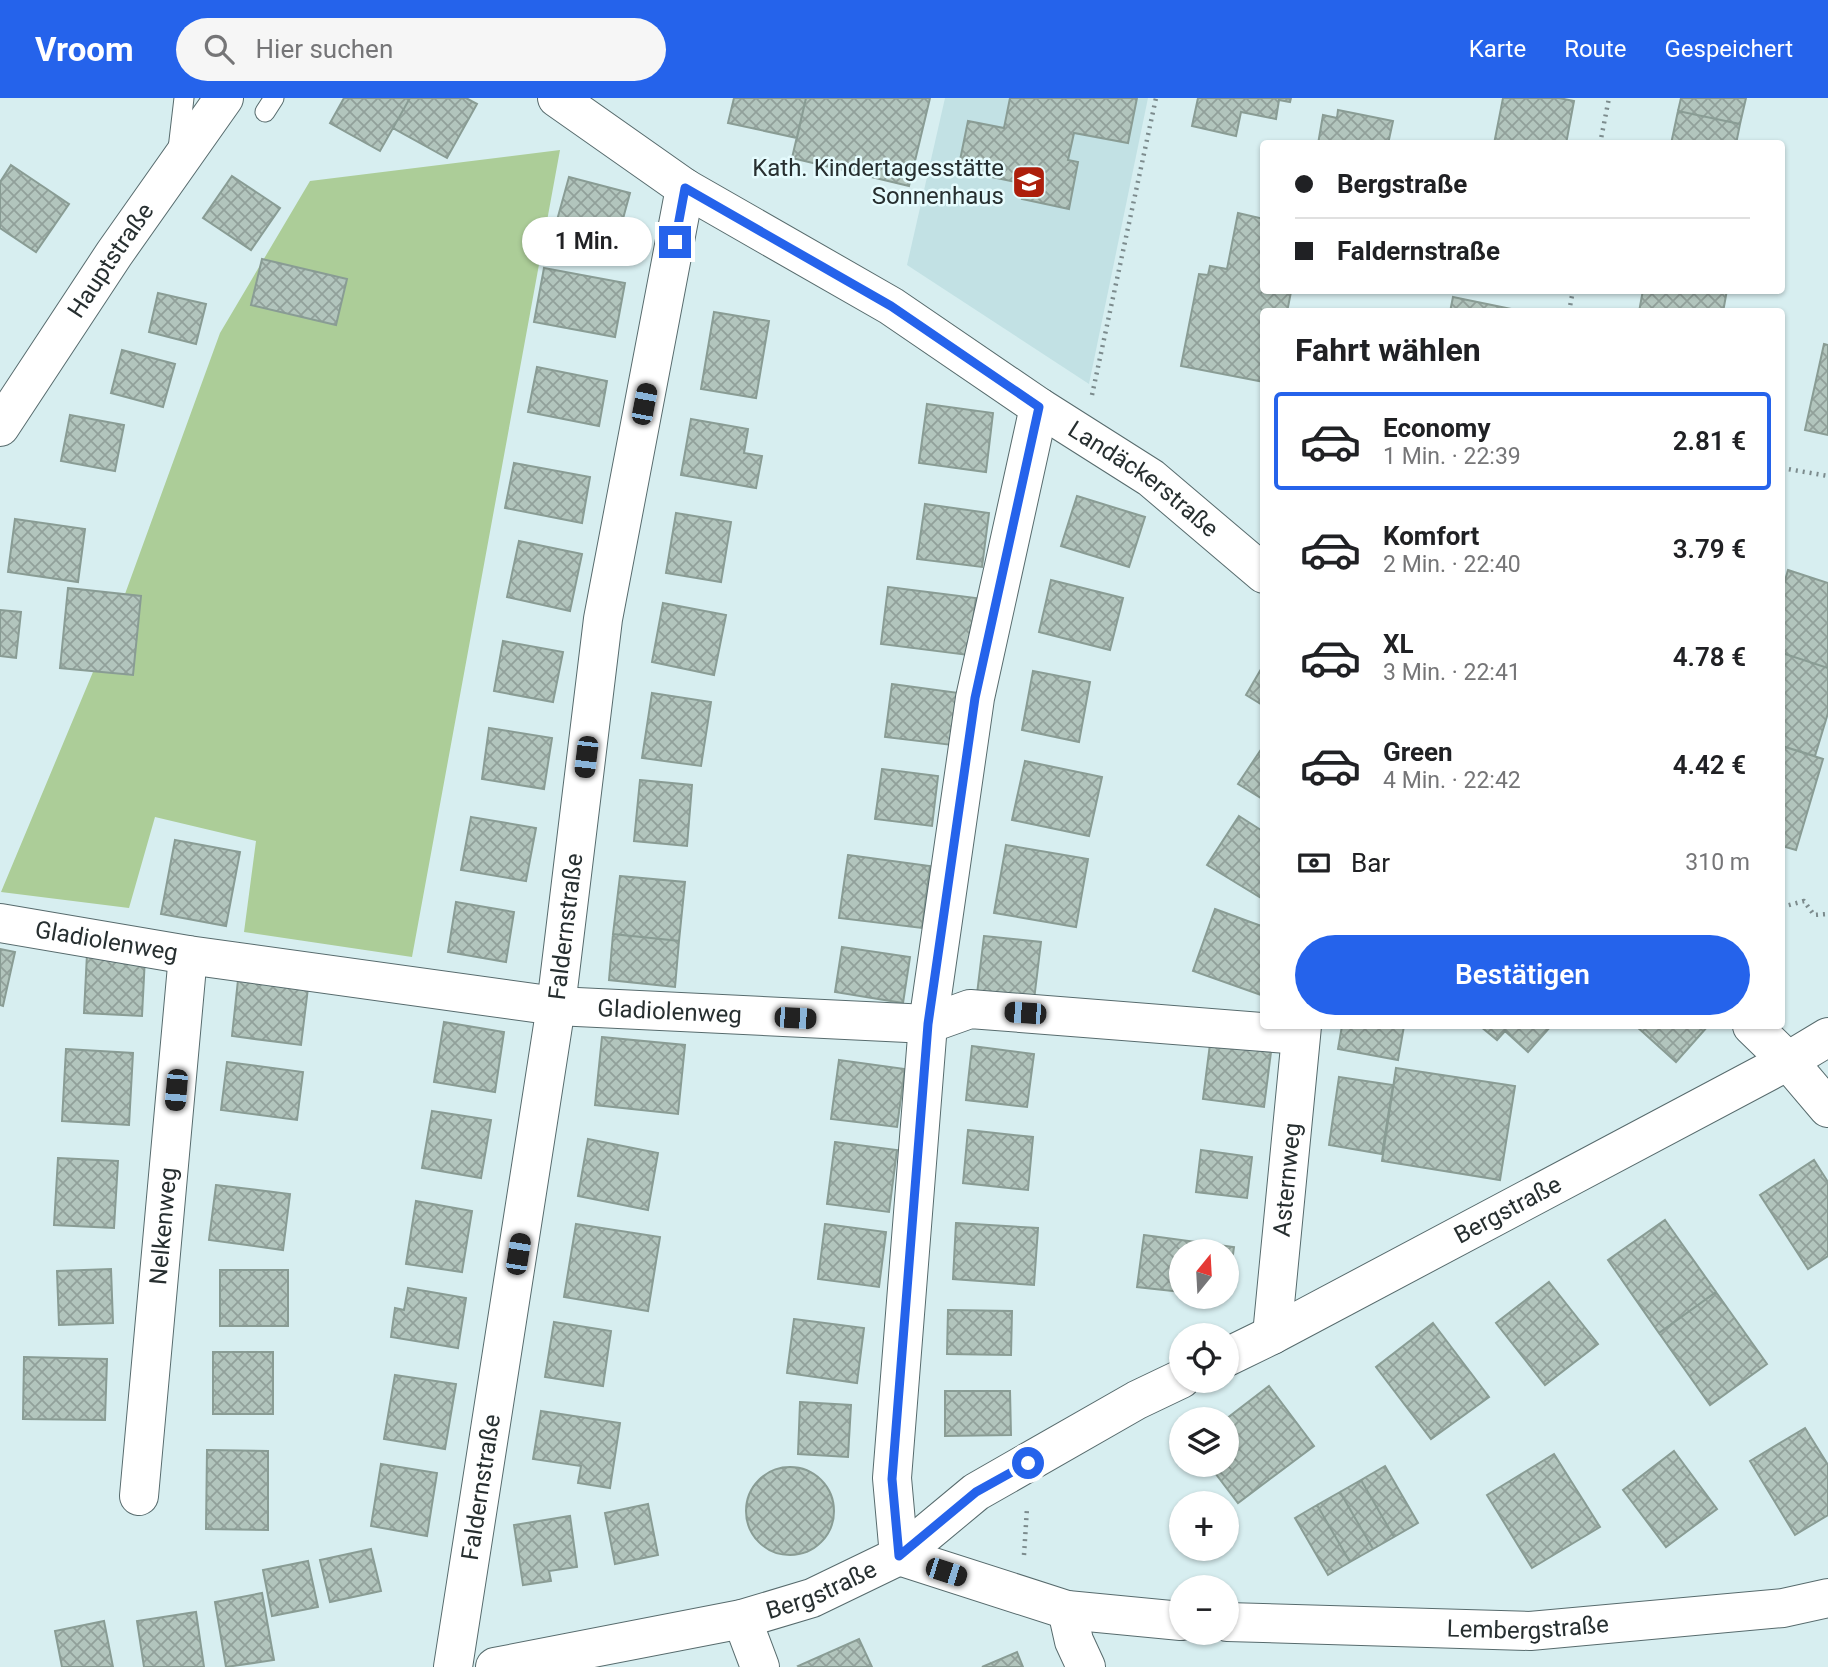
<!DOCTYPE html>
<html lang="de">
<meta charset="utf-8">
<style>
:root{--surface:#fff;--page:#f6f6f6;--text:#202124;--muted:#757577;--line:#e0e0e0;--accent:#2563eb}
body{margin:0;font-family:Roboto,sans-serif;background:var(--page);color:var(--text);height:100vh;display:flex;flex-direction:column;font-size:26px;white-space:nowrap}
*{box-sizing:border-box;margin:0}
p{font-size:23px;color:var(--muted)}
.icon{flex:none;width:38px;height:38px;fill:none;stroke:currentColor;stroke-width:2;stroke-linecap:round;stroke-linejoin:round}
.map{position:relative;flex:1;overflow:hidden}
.side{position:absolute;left:1260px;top:210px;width:525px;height:721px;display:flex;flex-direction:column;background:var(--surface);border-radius:7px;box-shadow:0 2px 5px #0004}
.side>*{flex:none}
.hud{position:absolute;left:1260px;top:42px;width:525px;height:154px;border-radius:7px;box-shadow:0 2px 5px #0004;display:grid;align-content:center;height:154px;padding:0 35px;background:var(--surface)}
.needle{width:46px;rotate:18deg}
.tools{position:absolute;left:1169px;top:1141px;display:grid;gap:14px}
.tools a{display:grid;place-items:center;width:70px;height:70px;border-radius:50%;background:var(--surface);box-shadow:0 2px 5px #0004;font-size:35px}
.end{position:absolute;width:32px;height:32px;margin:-16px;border:9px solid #2563eb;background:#fff;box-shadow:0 0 0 4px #fff}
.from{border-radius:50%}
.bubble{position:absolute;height:49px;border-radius:24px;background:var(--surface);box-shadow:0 2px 5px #0004;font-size:23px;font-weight:600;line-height:49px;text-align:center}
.car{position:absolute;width:21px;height:42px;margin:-21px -10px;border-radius:9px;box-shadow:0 0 5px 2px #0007;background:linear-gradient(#222 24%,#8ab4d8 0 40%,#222 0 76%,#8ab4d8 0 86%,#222 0)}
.hud b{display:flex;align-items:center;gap:24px;height:66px;font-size:26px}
.hud b+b{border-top:2px solid var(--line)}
.hud i{width:18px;height:18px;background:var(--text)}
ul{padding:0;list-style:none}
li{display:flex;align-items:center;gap:21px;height:98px;margin:0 14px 10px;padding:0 21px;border:4px solid transparent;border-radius:7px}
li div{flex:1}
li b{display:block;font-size:26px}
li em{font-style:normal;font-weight:600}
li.selected{border-color:var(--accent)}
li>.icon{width:63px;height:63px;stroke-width:1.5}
h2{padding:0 35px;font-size:32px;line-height:84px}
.pay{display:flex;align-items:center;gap:18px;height:77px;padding:0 35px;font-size:26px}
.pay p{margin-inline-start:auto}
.action{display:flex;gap:14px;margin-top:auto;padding:14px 35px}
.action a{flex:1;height:80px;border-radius:42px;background:var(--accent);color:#fff;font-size:28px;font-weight:600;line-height:80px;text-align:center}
header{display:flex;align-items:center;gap:42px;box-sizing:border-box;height:98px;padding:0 35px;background:var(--accent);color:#fff}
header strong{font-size:33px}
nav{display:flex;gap:38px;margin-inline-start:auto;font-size:24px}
.search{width:490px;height:63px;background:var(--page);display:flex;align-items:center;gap:18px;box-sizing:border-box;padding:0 24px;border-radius:38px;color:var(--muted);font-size:26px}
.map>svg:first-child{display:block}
</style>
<header>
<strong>Vroom</strong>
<div class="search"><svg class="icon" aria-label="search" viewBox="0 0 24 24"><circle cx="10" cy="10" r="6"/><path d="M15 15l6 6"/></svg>Hier suchen</div>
<nav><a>Karte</a><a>Route</a><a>Gespeichert</a></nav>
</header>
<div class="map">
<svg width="1828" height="1569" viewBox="0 0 1828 1569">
<defs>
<pattern id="building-cross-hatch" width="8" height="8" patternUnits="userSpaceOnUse" patternTransform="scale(1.75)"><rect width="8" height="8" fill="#b2c5bd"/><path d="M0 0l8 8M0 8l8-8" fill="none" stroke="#91a09a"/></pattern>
</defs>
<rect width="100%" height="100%" fill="#d7eef0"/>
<path fill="#c2e1e4" d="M945 0H1148L1089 286 907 167Z"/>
<path fill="#accd98" d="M560 52 412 859 244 834 256 743 155 719 129 810 1 794 121 507 220 235 310 83Z"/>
<path fill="url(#building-cross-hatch)" stroke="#899c94" stroke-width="2" d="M344 0H410L380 53 330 25Z
M410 0H466L477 6 447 60 393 30Z
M734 0H806L797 40 728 25Z
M806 0H930L909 88 792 60Z
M1010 0H1137L1128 45 1074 35 1068 62 1078 64 1069 111 1022 101 1025 86 958 72 968 23 1004 30Z
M1198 0H1291L1290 4 1279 2 1276 21 1241 14 1236 38 1192 28Z
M1503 0H1559L1574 3 1566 46H1494Z
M1681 0H1746L1740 26 1678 13Z
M1338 12 1393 23 1388 46H1318L1323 17 1337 20Z
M1678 13 1740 26 1736 46H1671Z
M11 67 69 106 36 154 0 130V84Z
M232 78 280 110 251 152 203 120Z
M569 79 630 95 615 150 554 133Z
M1238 115 1264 121V192L1291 194 1287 214H1264V284L1181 268 1199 176 1208 177 1210 168 1227 171Z
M262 161 347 181 336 227 251 207Z
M544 170 625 185 615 239 534 224Z
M1643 192H1727L1723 214H1639Z
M158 195 206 206 196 246 149 234Z
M1453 199 1521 213 1450 214Z
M714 214 769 223 756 300 701 291Z
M1824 246 1828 247V337L1805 332Z
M122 252 175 266 163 309 111 295Z
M537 269 607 283 599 328 528 314Z
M927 306 993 315 986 374 919 365Z
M70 317 124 327 115 373 61 363Z
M691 321 748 331 744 355 762 358 756 390 681 377Z
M514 365 590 379 582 425 505 410Z
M1077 398 1145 419 1129 469 1061 448Z
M925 406 989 415 982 469 917 461Z
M676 415 731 424 721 484 666 475Z
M15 421 85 431 78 484 8 474Z
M519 443 582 456 570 513 507 499Z
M1788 472 1828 485V570L1782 555V493Z
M1051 482 1123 500 1110 552 1039 534Z
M888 489 976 500 968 557 881 546Z
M68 490 141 498 133 577 60 570Z
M663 505 726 517 714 577 652 564Z
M0 512 21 514 16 560 0 558Z
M503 543 563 554 553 604 494 593Z
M1782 555 1828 570V615L1815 658 1782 648Z
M1264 566V608L1246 597Z
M1033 573 1090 584 1079 644 1022 632Z
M892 586 959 595 952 647 885 639Z
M652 595 711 604 701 668 642 660Z
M489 630 552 640 544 691 482 681Z
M1264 647V702L1238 686Z
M1782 648 1823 661 1796 752 1782 748Z
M1025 663 1102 679 1089 738 1012 722Z
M882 671 938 678 932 728 875 721Z
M640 682 692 687 687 748 634 743Z
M1239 718 1264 734V796L1261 800 1207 767Z
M471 719 536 730 526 783 461 772Z
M175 742 240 754 226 828 161 816Z
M1006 747 1088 761 1076 829 994 815Z
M848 757 930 768 922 830 839 820Z
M620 778 685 784 679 843 613 836Z
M456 804 514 814 506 864 448 854Z
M1215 811 1264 829V898L1193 873Z
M613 836 679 843 675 889 609 882Z
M984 838 1041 844 1034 902 977 896Z
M842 849 910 859 903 905 835 894Z
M0 851 15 854 3 908 0 907Z
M87 856 145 859 142 918 84 915Z
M238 882 308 890 301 947 232 938Z
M444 924 504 934 495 994 434 984Z
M1342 928H1404L1398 962 1338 951Z
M1480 928H1551L1528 954 1505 933 1497 942Z
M1636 928H1708L1676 964Z
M602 939 685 947 678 1016 595 1007Z
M1210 946 1271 954 1264 1009 1203 1001Z
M972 948 1034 956 1027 1009 966 1002Z
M66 951 133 955 129 1027 62 1023Z
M839 962 905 971 897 1029 831 1021Z
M227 964 303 974 297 1022 221 1012Z
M1396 970 1515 988 1500 1082 1382 1063Z
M1339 979 1393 987 1382 1056 1329 1047Z
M432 1013 491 1022 481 1080 422 1070Z
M968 1032 1033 1039 1028 1092 963 1085Z
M588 1041 658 1055 648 1112 578 1098Z
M835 1044 897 1052 889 1114 827 1106Z
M1201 1052 1252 1059 1247 1100 1196 1094Z
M58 1060 118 1063 114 1130 54 1127Z
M1814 1062 1828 1084V1158L1808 1171 1760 1097Z
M216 1087 290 1096 283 1152 209 1142Z
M416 1103 472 1113 462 1174 406 1166Z
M1665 1122 1716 1194 1659 1235 1608 1162Z
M956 1125 1038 1130 1034 1187 953 1181Z
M576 1126 660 1139 648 1213 564 1199Z
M825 1126 886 1134 879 1189 818 1181Z
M1144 1137 1234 1149 1227 1200 1217 1199H1227V1153H1181V1194L1137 1189Z
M111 1171 113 1225 59 1227 57 1173Z
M220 1172H288V1228H220Z
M1549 1184 1598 1246 1545 1287 1496 1225Z
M408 1190 466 1200 458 1250 391 1239 395 1210 404 1212Z
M1716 1194 1767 1266 1710 1307 1659 1235Z
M948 1212 1012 1213 1011 1257 947 1256Z
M794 1221 864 1230 857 1285 787 1275Z
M554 1224 611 1233 603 1288 545 1279Z
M1433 1225 1489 1299 1431 1341 1376 1269Z
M213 1254H273V1316H213Z
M24 1259 107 1261 105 1322 23 1321Z
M395 1277 456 1286 445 1351 384 1341Z
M1269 1288 1314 1348 1238 1405 1209 1367H1227L1226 1321Z
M945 1293H1010L1011 1337 945 1338Z
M800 1304 851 1307 848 1359 798 1356Z
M541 1313 620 1325 610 1390 578 1385 581 1368 533 1361Z
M1805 1330 1828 1367V1417L1795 1437 1750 1363Z
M207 1352 268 1353V1432L206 1431Z
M1674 1353 1717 1411 1666 1449 1623 1392Z
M1554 1356 1600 1429 1532 1470 1487 1397Z
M381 1366 437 1375 427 1438 371 1428Z
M1385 1368 1418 1425 1394 1439 1361 1382Z
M746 1413a44 44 0 1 1 88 0a44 44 0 1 1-88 0Z
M1361 1382 1394 1439 1373 1451 1340 1394Z
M1340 1394 1373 1451 1350 1464 1317 1407Z
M648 1406 658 1457 615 1466 605 1415Z
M1317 1407 1350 1464 1328 1477 1295 1420Z
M570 1418 577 1469 549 1473 551 1483 523 1487 514 1427Z
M371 1451 381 1493 330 1504 320 1462Z
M308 1463 318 1509 272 1518 263 1472Z
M262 1495 274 1562 226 1569 215 1504Z
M196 1514 204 1569H144L137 1523Z
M104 1523 113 1569H62L55 1533Z
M859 1541 872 1569H799L798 1568Z
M1017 1554 1023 1569H982Z"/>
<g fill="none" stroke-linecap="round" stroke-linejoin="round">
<g stroke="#576b6d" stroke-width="21">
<path id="lane" d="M265 14 274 0
M178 51 184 0"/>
</g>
<g stroke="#576b6d" stroke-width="40">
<g id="street">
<path id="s1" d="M557 0 685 90 891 208 1039 309 1151 380 1264 476"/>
<path id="s2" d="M0 329 114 156 224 0"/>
<path id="s3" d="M0 825 188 857 556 908 928 926 970 911 1300 937"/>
<path d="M1752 928 1788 963 1828 1010"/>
<path id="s4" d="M1272 1237 1302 928"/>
<path id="s5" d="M1227 1259 1272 1237 1788 963 1828 939"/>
<path id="s6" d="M139 1398 188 857"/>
<path d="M899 1458 892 1380 928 926 975 600 1039 309"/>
<path d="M899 1458 1067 1512 1181 1523"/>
<path d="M1067 1512 1074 1543 1086 1569"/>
<path d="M742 1521 760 1569"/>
<path id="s7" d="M1227 1524 1530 1533 1783 1510 1828 1500"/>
<path id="s8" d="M453 1569 556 908 603 521 685 90"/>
<path id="s9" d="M495 1569 742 1521 812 1500 899 1458 976 1394 1137 1302 1181 1281"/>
</g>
</g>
<path stroke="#7c8b8d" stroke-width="4.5" stroke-dasharray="2 5" stroke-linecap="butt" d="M1600 46 1609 0
M1569 214 1573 192
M1092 297 1156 0
M1782 370 1828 378
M1782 809 1804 803 1814 817 1828 816
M1024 1457 1027 1410"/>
<use href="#lane" stroke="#fff" stroke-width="19"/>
<use href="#street" stroke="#fff" stroke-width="38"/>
</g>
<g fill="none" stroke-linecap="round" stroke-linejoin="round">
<path stroke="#2563eb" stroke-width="9" d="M675 144 685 90 891 208 1039 309 975 600 928 926 892 1381 899 1458 976 1394 1028 1365"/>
</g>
<defs>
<g id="school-square" transform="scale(1.75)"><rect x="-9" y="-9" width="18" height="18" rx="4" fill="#ad1e0b" stroke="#e5fbfd"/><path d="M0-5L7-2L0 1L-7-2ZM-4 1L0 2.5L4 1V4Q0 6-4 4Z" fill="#fff"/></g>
</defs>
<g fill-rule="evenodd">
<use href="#school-square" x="1029" y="84"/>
</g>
<g text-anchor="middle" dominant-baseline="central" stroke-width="5" stroke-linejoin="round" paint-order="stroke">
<g font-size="24" fill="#272f30" stroke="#e5fbfd" text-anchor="end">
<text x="1004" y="70">Kath. Kindertagesstätte<tspan x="1004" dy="28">Sonnenhaus</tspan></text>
</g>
<g font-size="24" fill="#272f30" stroke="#e5fbfd">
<text stroke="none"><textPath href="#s2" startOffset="200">Hauptstraße</textPath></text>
<text stroke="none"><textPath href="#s1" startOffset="700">Landäckerstraße</textPath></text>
<text stroke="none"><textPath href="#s8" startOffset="749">Faldernstraße</textPath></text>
<text stroke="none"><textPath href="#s3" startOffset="108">Gladiolenweg</textPath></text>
<text stroke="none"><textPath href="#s3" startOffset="676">Gladiolenweg</textPath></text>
<text stroke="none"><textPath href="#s4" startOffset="156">Asternweg</textPath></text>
<text stroke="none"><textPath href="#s5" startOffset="317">Bergstraße</textPath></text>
<text stroke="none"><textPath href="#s6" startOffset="271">Nelkenweg</textPath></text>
<text stroke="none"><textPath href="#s8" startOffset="182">Faldernstraße</textPath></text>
<text stroke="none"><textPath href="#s9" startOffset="336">Bergstraße</textPath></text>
<text stroke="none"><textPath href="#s7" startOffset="301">Lembergstraße</textPath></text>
</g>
</g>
</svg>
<div class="tools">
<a><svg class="needle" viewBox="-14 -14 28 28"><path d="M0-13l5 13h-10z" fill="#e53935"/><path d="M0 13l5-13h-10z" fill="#757577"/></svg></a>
<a><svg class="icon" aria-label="locate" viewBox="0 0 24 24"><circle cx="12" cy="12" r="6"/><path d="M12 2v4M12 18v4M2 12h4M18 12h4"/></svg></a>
<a><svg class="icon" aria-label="layers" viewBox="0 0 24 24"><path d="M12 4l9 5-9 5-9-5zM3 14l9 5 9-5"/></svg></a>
<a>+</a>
<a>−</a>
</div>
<i class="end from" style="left:1028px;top:1365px"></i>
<i class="end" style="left:675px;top:144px"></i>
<div class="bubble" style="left:522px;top:119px;width:130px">1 Min.</div>
<i class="car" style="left:644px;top:306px;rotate:11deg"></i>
<i class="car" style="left:586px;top:659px;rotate:187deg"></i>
<i class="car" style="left:1025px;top:915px;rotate:274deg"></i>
<i class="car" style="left:795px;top:920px;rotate:93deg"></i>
<i class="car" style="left:176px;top:992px;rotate:185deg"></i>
<i class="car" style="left:518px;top:1156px;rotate:9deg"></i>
<i class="car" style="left:946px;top:1474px;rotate:108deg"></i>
<div class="hud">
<b><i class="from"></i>Bergstraße</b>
<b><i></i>Faldernstraße</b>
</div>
<section class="side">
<h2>Fahrt wählen</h2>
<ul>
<li class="selected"><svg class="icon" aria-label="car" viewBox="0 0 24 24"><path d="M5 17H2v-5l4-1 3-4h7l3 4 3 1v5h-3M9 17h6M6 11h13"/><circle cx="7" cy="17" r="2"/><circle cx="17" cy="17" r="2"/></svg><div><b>Economy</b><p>1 Min. · 22:39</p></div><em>2.81 €</em></li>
<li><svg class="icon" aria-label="car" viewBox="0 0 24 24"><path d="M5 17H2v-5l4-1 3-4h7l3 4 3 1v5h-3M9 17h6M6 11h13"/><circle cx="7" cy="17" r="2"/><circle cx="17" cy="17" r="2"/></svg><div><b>Komfort</b><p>2 Min. · 22:40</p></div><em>3.79 €</em></li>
<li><svg class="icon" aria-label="car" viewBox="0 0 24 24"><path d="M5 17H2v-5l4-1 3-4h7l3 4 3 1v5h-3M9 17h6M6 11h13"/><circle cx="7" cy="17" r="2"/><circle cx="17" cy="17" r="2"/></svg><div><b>XL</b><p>3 Min. · 22:41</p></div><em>4.78 €</em></li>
<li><svg class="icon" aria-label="car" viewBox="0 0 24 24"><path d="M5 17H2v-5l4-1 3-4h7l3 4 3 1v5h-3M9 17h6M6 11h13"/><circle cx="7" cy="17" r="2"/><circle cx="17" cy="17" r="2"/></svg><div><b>Green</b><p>4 Min. · 22:42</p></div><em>4.42 €</em></li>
</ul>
<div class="pay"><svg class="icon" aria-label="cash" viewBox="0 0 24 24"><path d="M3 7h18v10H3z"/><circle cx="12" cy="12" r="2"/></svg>Bar<p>310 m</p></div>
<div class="action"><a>Bestätigen</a></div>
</section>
</div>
